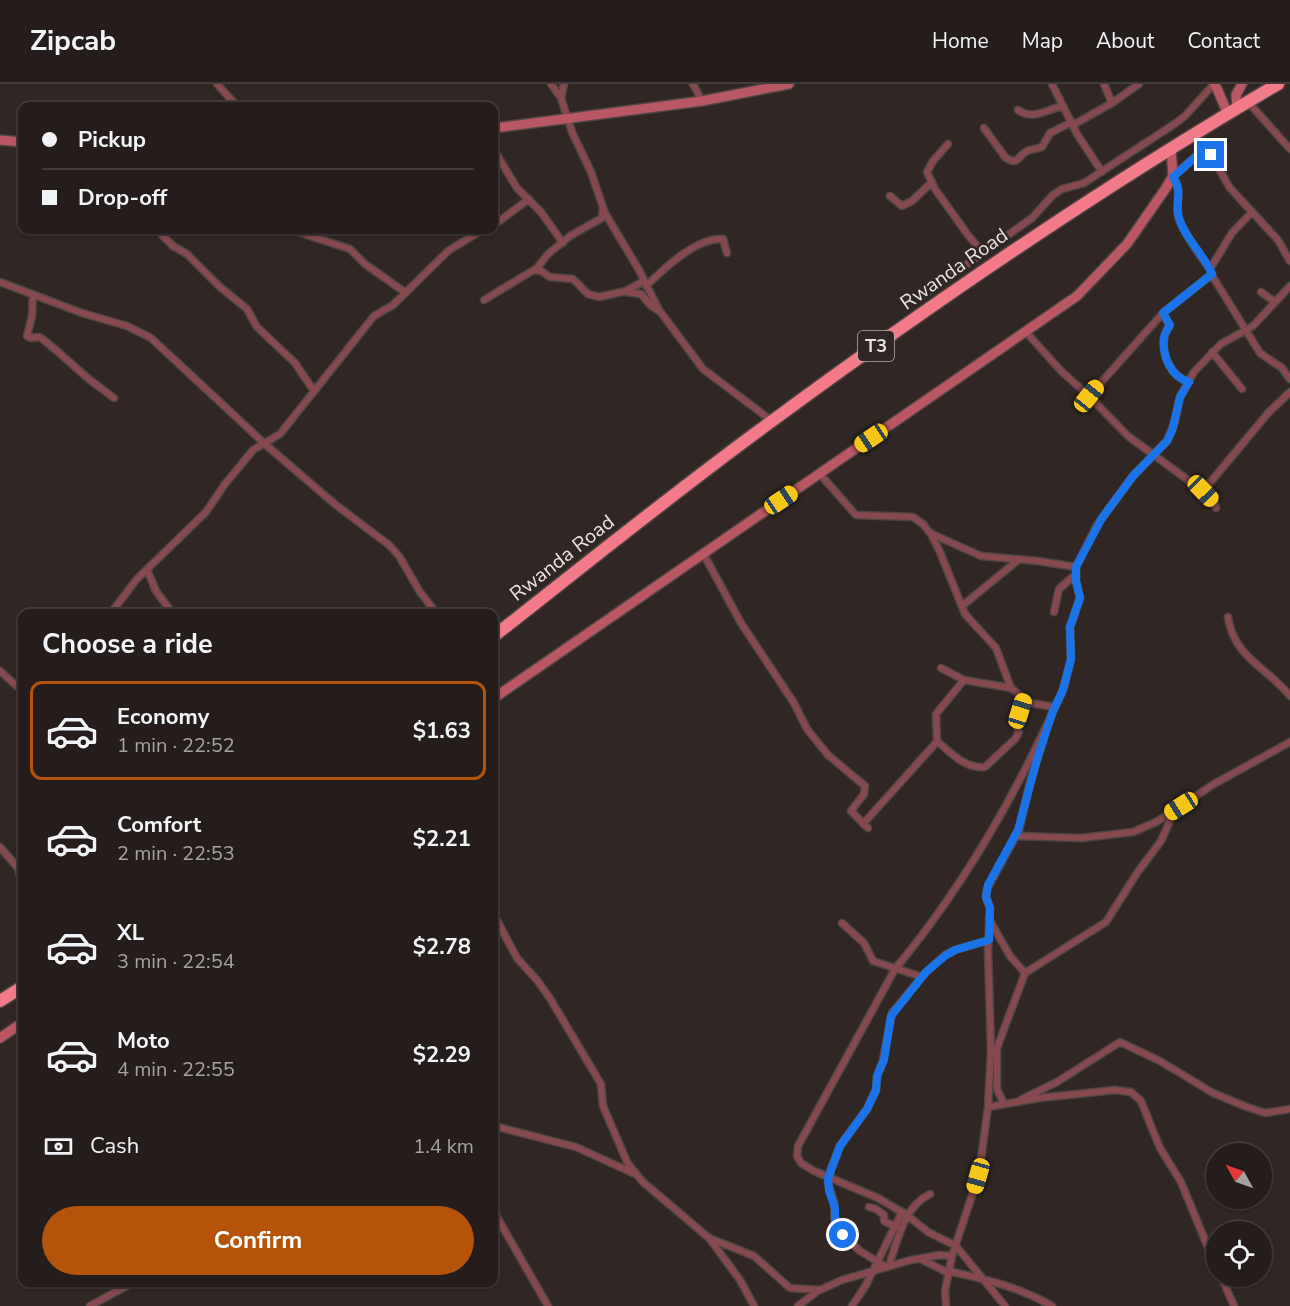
<!DOCTYPE html>
<meta charset="utf-8">
<style>
:root{--surface:#241d1b;--page:#2c2624;--text:#f1f3f6;--muted:#a3a2a3;--line:#413b3a;--accent:#b45309}
body{margin:0;font-family:"Nunito Sans",sans-serif;background:var(--page);color:var(--text);height:100vh;display:flex;flex-direction:column;font-size:22px;white-space:nowrap}
*{box-sizing:border-box;margin:0}
p{font-size:20px;color:var(--muted)}
.icon{flex:none;width:33px;height:33px;fill:none;stroke:currentColor;stroke-width:2;stroke-linecap:round;stroke-linejoin:round}
.map{position:relative;flex:1;overflow:hidden}
.details{position:absolute;left:18px;top:525px;width:480px;height:678px;display:flex;flex-direction:column;background:var(--surface);border-radius:12px;box-shadow:0 2px 4px #0004,0 0 0 2px var(--line)}
.details>*{flex:none}
.top-card{position:absolute;left:18px;top:18px;width:480px;height:132px;border-radius:12px;box-shadow:0 2px 4px #0004,0 0 0 2px var(--line);display:grid;align-content:center;height:132px;padding:0 24px;background:var(--surface)}
.needle{width:39px;rotate:310deg}
.fabs{position:absolute;left:1206px;top:1059px;display:grid;gap:12px}
.fabs a{display:grid;place-items:center;width:66px;height:66px;border-radius:50%;background:var(--surface);box-shadow:0 2px 4px #0004,0 0 0 2px var(--line);font-size:30px}
.end{position:absolute;width:27px;height:27px;margin:-14px;border:8px solid #1a73e8;background:#fff;box-shadow:0 0 0 3px #fff}
.from{border-radius:50%}
.car{position:absolute;width:18px;height:36px;margin:-18px -9px;border-radius:8px;box-shadow:0 0 4px 2px #0007;background:linear-gradient(#f5c518 24%,#345 0 40%,#f5c518 0 76%,#345 0 86%,#f5c518 0)}
.top-card b{display:flex;align-items:center;gap:21px;height:57px;font-size:22px}
.top-card b+b{border-top:2px solid var(--line)}
.top-card i{width:15px;height:15px;background:var(--text)}
ul{padding:0;list-style:none}
li{display:flex;align-items:center;gap:18px;height:99px;margin:0 12px 9px;padding:0 12px;border:3px solid transparent;border-radius:12px}
li div{flex:1}
li b{display:block;font-size:22px}
li em{font-style:normal;font-weight:700}
li.selected{border-color:var(--accent)}
li>.icon{width:54px;height:54px;stroke-width:1.5}
h2{padding:0 24px;font-size:27px;line-height:72px}
.pay{display:flex;align-items:center;gap:15px;height:66px;padding:0 24px;font-size:22px}
.pay p{margin-inline-start:auto}
.cta{display:flex;gap:12px;margin-top:auto;padding:12px 24px}
.cta a{flex:1;height:69px;border-radius:36px;background:var(--accent);color:#fff;font-size:24px;font-weight:700;line-height:69px;text-align:center}
header{display:flex;align-items:center;gap:36px;box-sizing:border-box;height:84px;padding:0 30px;background:var(--surface);border-bottom:2px solid var(--line)}
header strong{font-size:28px}
nav{display:flex;gap:33px;margin-inline-start:auto;font-size:21px}
.map>svg:first-child{display:block}
</style>
<header>
<strong>Zipcab</strong>
<nav><a>Home</a><a>Map</a><a>About</a><a>Contact</a></nav>
</header>
<div class="map">
<svg width="1290" height="1222" viewBox="0 0 1290 1222">
<rect width="100%" height="100%" fill="#302724"/>
<g fill="none" stroke-linecap="round" stroke-linejoin="round">
<g stroke="#4e4542" stroke-width="9">
<path id="street" d="M217 0 237 22
M551 0 561 14 572 48 591 88 605 129 639 186 659 226 703 285 772 337
M693 0 702 17
M1052 0 1077 50 1102 88
M1104 0 1112 19
M561 14 564 0
M1248 18 1290 65
M1018 26C1033 37 1047 25 1063 22
M1073 41 1112 19 1139 0
M984 44 1005 73C1019 83 1017 72 1027 67 1031 65 1038 65 1042 63L1050 49 1072 38
M948 60 933 77 927 88 935 105 968 151 982 168
M494 66 517 104 541 128 563 159
M1173 92 1200 69 1204 67 1211 71 1230 104 1278 156 1290 177
M1173 93C1182 106 1176 117 1178 131 1180 143 1202 175 1210 185
M890 112 902 122 912 117 932 98
M1251 129 1232 149 1210 185 1213 193 1260 269 1282 284 1290 295
M494 141 529 115
M157 146 173 162 187 170 219 202 247 225 257 243 295 279 314 307
M292 146 350 165 365 180 406 209
M534 186 541 187 550 193 573 195 588 210 599 213 626 207 644 197
M0 198 82 229 127 242 151 254 266 361 336 421 389 461 399 472 420 508 437 530
M646 202C664 185 696 153 723 155L727 169
M626 208 641 210 650 221 659 227
M1261 208 1275 218
M33 211 32 232 27 252 31 254 40 253 50 261 90 296 114 314
M922 212 1032 134 1053 111 1062 105 1084 99 1173 41 1185 32 1214 0
M484 216 537 184 548 170 570 152 602 134 603 125
M1163 229 1169 241C1168 245 1164 250 1164 254 1162 272 1171 293 1189 298
M1026 248 1061 287 1089 312 1128 352 1203 407 1215 419 1216 424
M1212 268 1242 305
M1089 312 1163 229 1212 190
M819 389 856 431 913 433 923 440 931 450 940 468 965 530 996 564 1011 604 1030 619 1055 623C1013 716 961 806 895 885L798 1062 797 1072 801 1079 814 1087 878 1114 907 1131 928 1148 956 1162 1005 1222
M1203 407 1269 328 1290 308
M932 450 981 472 1038 477 1076 483
M703 469 741 539 794 619 807 645 828 671 865 702 864 710 851 727 868 744
M147 485 156 507 173 530
M962 522 1017 477
M1054 528 1059 505 1075 491
M110 530 137 495 206 428 225 400 253 366 280 350 374 232 393 221 448 167 482 146
M1228 533C1234 574 1267 583 1290 612
M941 584 964 596 1011 604
M0 587 22 607
M1054 625 1063 606 1071 575 1070 543 1080 514 1076 497V483L1097 441 1133 392 1167 357 1175 337 1180 313 1194 288 1221 260 1253 242 1290 202
M937 657C951 669 965 685 985 683L1015 655 1019 648 1016 640 1024 615
M863 740 934 661 937 657 936 630 964 596
M1016 752 1081 754 1133 748 1156 738 1214 700 1290 658
M0 763 18 784 22 799
M494 831 517 874 537 896 551 916 598 995 601 1000 603 1022 628 1080 643 1098 709 1154 740 1196 754 1222
M989 835 1010 872 1025 889 997 964V1005L1004 1020
M842 839 864 859 873 877 922 893
M1025 889 1106 838 1137 789 1161 757 1169 739 1171 729
M1022 1015 1057 998 1120 958 1160 977 1213 1009 1247 1023 1265 1029 1290 1025
M988 1023 1039 1014 1115 1006 1131 1008 1141 1017 1160 1064 1181 1098 1216 1183
M494 1042 576 1063 635 1090
M869 1123 876 1125 884 1131V1137L896 1143
M494 1128 548 1222
M709 1154 754 1172 790 1204 820 1206 842 1196 911 1176 940 1171 952 1172
M921 1175 948 1189
M886 1183 860 1167 843 1151 835 1139 834 1118 828 1099 831 1085 840 1062 867 1025 876 1006 877 992 883 976 892 929 926 888 945 871 955 866 989 856
M888 1183C899 1156 902 1124 930 1110
M948 1187C985 1195 1019 1203 1052 1222
M1221 1192 1234 1222
M90 1222 134 1198
M798 1222 819 1206
M852 1222 866 1201 902 1128
M946 1222 945 1207 952 1172 979 1090 988 1023 991 967 988 865 990 824 986 813 987 805 1019 746 1030 698 1043 657"/>
</g>
<g stroke="#4e4542" stroke-width="12">
<path id="secondary" d="M1215 0 1228 30
M1237 24 1236 11 1242 0
M494 44 702 17 789 0
M0 56 22 58
M494 614 1077 212 1127 160 1166 104 1173 92 1171 65
M0 954 22 939"/>
</g>
<g stroke="#4e4542" stroke-width="15">
<path id="highway" d="M494 552C586 480 677 406 772 337 935 217 1103 102 1278 0
M0 917 22 903"/>
</g>
<use href="#street" stroke="#86494f" stroke-width="6"/>
<use href="#secondary" stroke="#b95864" stroke-width="9"/>
<use href="#highway" stroke="#f37b89" stroke-width="12"/>
</g>
<g fill="none" stroke-linecap="round" stroke-linejoin="round">
<path stroke="#1a73e8" stroke-width="8" d="M843 1151 835 1139V1124L829 1107 828 1094 840 1062 867 1025 876 1006 877 992 884 976 891 932 926 888 945 872 955 866 989 856 990 824 986 813 988 801 1018 746 1038 672 1053 627 1063 606 1071 575 1070 543 1080 514 1076 497V483L1102 434 1133 392 1167 357 1172 347 1180 313 1189 298C1171 293 1162 272 1164 254 1164 250 1168 245 1170 241L1163 229 1212 190C1204 170 1185 155 1179 134 1174 119 1184 108 1173 93L1200 69 1204 67 1211 71"/>
</g>
<g text-anchor="middle" dominant-baseline="central" stroke-width="5" stroke-linejoin="round" paint-order="stroke">
<rect fill="#302724" stroke="#b2aba8" stroke-width="1.5" x="858" y="247" width="36" height="30" rx="4.5"/>
<g font-size="18" font-weight="bold" fill="#e9e3e1">
<text x="876" y="262">T3</text>
</g>
<g font-size="20" fill="#e9e3e1" stroke="#302724">
<text transform="translate(954 185) rotate(-35)">Rwanda Road</text>
<text transform="translate(562 474) rotate(-38)">Rwanda Road</text>
</g>
</g>
</svg>
<div class="fabs">
<a><svg class="needle" viewBox="-14 -14 28 28"><path d="M0-13l5 13h-10z" fill="#e53935"/><path d="M0 13l5-13h-10z" fill="#a3a2a3"/></svg></a>
<a><svg class="icon" aria-label="locate" viewBox="0 0 24 24"><circle cx="12" cy="12" r="6"/><path d="M12 2v4M12 18v4M2 12h4M18 12h4"/></svg></a>
</div>
<i class="end from" style="left:843px;top:1151px"></i>
<i class="end" style="left:1211px;top:71px"></i>
<i class="car" style="left:1089px;top:312px;rotate:39deg"></i>
<i class="car" style="left:871px;top:354px;rotate:236deg"></i>
<i class="car" style="left:1203px;top:407px;rotate:136deg"></i>
<i class="car" style="left:781px;top:416px;rotate:56deg"></i>
<i class="car" style="left:1020px;top:627px;rotate:17deg"></i>
<i class="car" style="left:1181px;top:722px;rotate:238deg"></i>
<i class="car" style="left:978px;top:1092px;rotate:196deg"></i>
<div class="top-card">
<b><i class="from"></i>Pickup</b>
<b><i></i>Drop-off</b>
</div>
<section class="details">
<h2>Choose a ride</h2>
<ul>
<li class="selected"><svg class="icon" aria-label="car" viewBox="0 0 24 24"><path d="M5 17H2v-5l4-1 3-4h7l3 4 3 1v5h-3M9 17h6M6 11h13"/><circle cx="7" cy="17" r="2"/><circle cx="17" cy="17" r="2"/></svg><div><b>Economy</b><p>1 min · 22:52</p></div><em>$1.63</em></li>
<li><svg class="icon" aria-label="car" viewBox="0 0 24 24"><path d="M5 17H2v-5l4-1 3-4h7l3 4 3 1v5h-3M9 17h6M6 11h13"/><circle cx="7" cy="17" r="2"/><circle cx="17" cy="17" r="2"/></svg><div><b>Comfort</b><p>2 min · 22:53</p></div><em>$2.21</em></li>
<li><svg class="icon" aria-label="car" viewBox="0 0 24 24"><path d="M5 17H2v-5l4-1 3-4h7l3 4 3 1v5h-3M9 17h6M6 11h13"/><circle cx="7" cy="17" r="2"/><circle cx="17" cy="17" r="2"/></svg><div><b>XL</b><p>3 min · 22:54</p></div><em>$2.78</em></li>
<li><svg class="icon" aria-label="car" viewBox="0 0 24 24"><path d="M5 17H2v-5l4-1 3-4h7l3 4 3 1v5h-3M9 17h6M6 11h13"/><circle cx="7" cy="17" r="2"/><circle cx="17" cy="17" r="2"/></svg><div><b>Moto</b><p>4 min · 22:55</p></div><em>$2.29</em></li>
</ul>
<div class="pay"><svg class="icon" aria-label="cash" viewBox="0 0 24 24"><path d="M3 7h18v10H3z"/><circle cx="12" cy="12" r="2"/></svg>Cash<p>1.4 km</p></div>
<div class="cta"><a>Confirm</a></div>
</section>
</div>
